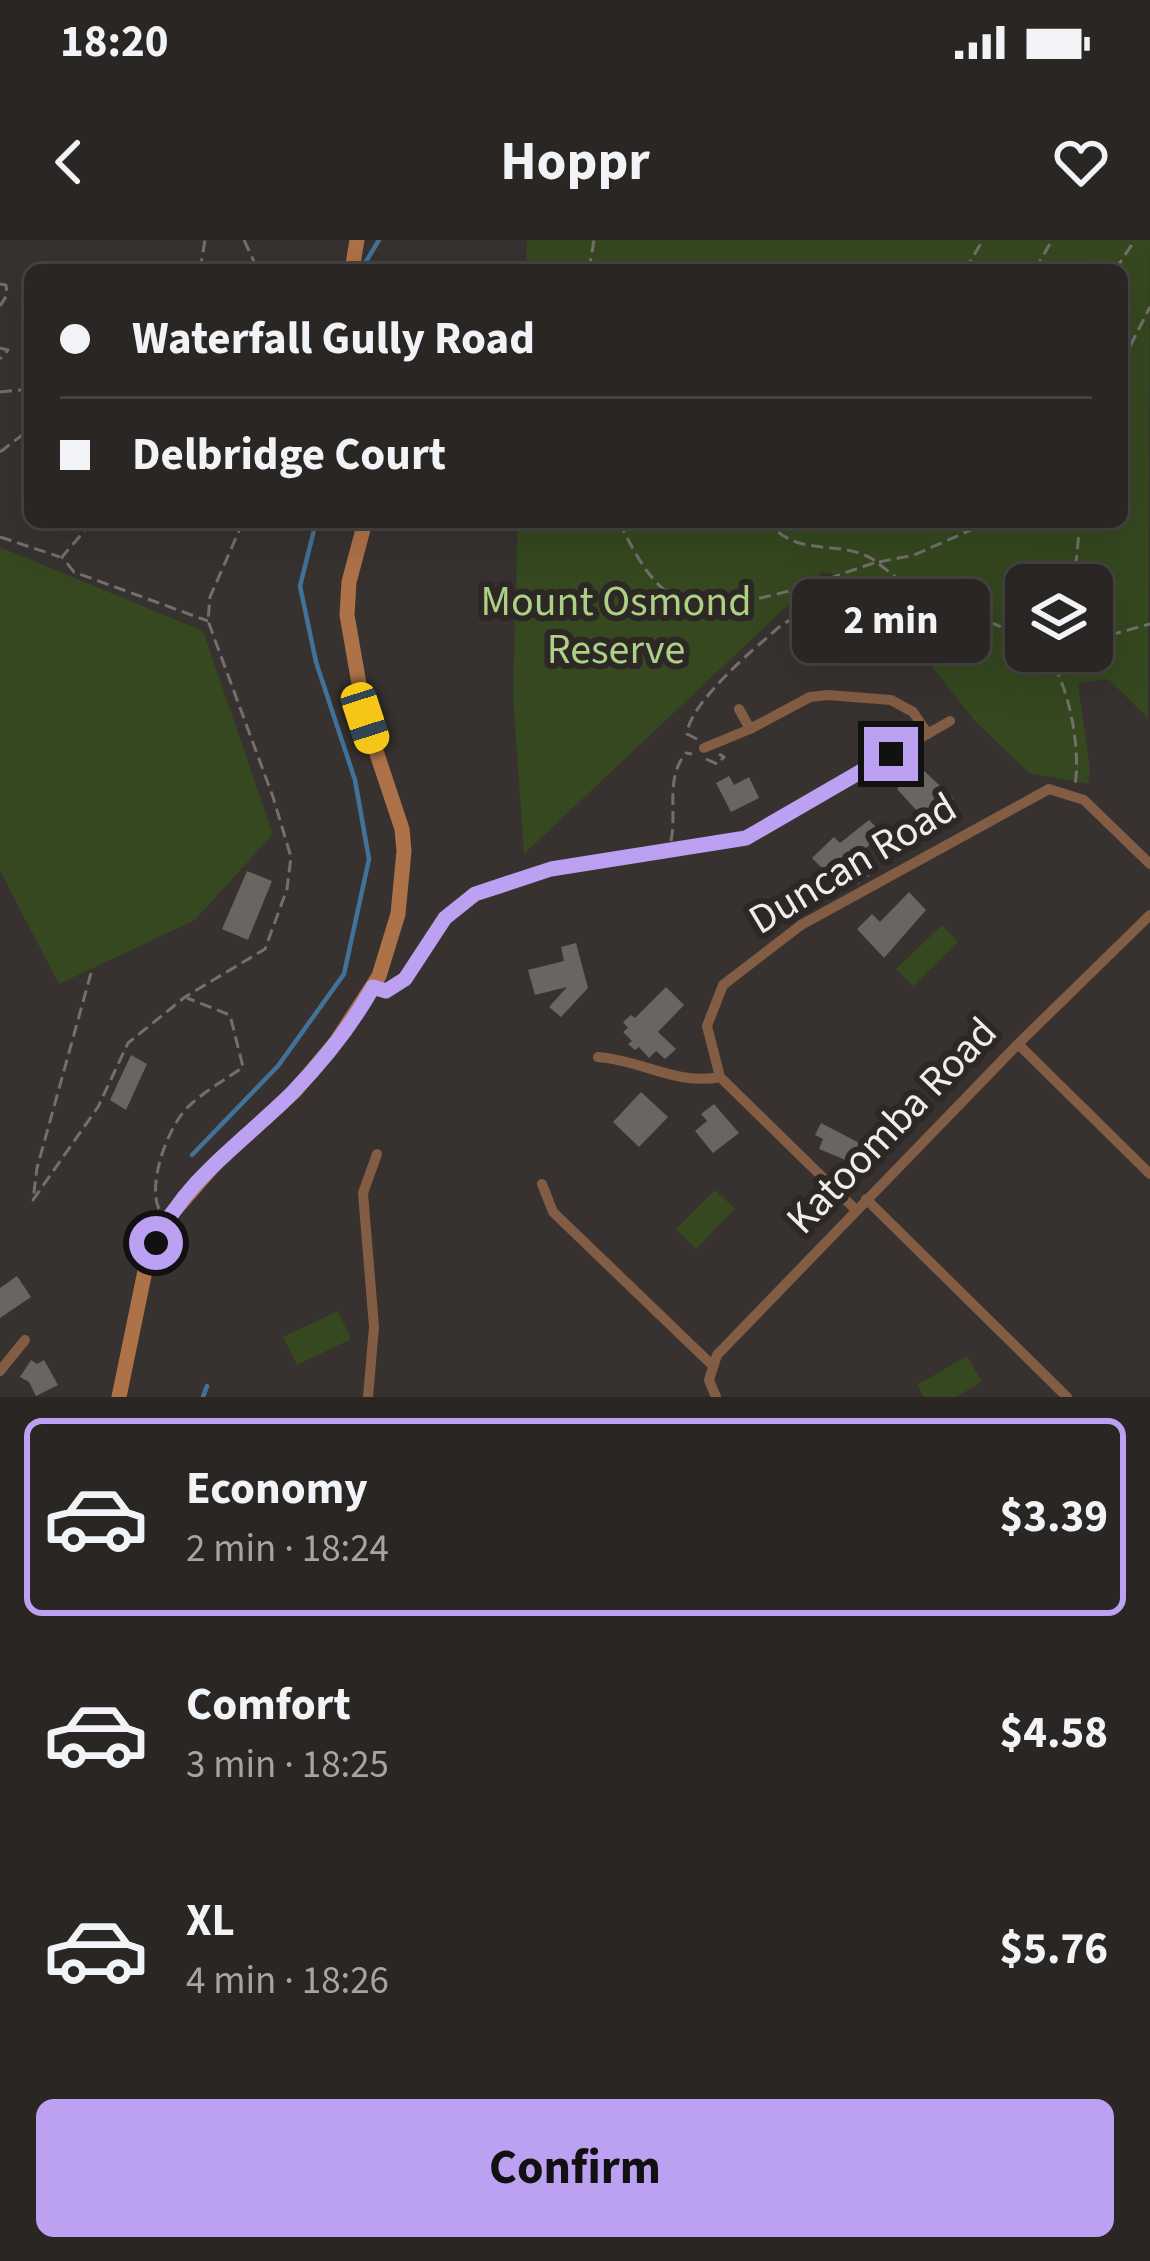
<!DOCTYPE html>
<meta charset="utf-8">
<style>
:root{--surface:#292623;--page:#353230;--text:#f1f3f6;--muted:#a5a5a6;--line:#454341;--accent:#bca0f2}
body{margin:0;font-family:"Source Sans 3",sans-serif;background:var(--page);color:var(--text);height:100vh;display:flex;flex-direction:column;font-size:45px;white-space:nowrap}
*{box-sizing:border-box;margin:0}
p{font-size:39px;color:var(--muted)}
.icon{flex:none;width:66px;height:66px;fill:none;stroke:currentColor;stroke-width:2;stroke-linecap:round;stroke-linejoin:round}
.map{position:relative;height:1157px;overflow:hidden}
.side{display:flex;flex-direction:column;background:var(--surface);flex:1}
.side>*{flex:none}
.top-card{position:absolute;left:24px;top:24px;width:1104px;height:264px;border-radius:18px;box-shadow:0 12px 48px #0002,0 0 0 3px var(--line);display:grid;align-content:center;height:264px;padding:0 36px;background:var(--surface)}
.tools{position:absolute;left:1005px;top:324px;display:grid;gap:24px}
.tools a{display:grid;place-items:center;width:108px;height:108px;border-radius:18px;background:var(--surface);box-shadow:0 12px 48px #0002,0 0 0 3px var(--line);font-size:60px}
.end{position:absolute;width:54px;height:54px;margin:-27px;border:15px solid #bca0f2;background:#111;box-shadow:0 0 0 6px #111}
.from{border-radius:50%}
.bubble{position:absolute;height:84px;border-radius:18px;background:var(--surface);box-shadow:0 12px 48px #0002,0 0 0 3px var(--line);font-size:39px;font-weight:700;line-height:84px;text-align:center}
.car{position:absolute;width:36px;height:72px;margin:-36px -18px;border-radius:15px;box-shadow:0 0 9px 3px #0007;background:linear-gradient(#f5c518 24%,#345 0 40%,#f5c518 0 76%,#345 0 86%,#f5c518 0)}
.top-card b{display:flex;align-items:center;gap:42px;height:114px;font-size:45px}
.top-card b+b{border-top:3px solid var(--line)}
.top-card i{width:30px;height:30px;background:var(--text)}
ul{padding:21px 0 0;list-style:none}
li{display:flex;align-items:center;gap:36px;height:198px;margin:0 24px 18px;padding:0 12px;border:6px solid transparent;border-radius:18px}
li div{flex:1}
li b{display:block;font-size:45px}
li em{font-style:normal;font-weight:700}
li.selected{border-color:var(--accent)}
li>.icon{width:108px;height:108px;stroke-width:1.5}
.primary-button{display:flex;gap:24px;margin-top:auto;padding:24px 36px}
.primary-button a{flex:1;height:138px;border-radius:18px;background:var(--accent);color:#111;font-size:48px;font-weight:700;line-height:138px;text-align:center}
.status{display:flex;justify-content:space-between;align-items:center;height:84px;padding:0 60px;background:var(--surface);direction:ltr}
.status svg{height:33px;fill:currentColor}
header{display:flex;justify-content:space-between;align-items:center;height:156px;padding:0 36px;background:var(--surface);font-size:54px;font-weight:700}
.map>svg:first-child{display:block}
</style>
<div class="status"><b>18:20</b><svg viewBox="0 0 49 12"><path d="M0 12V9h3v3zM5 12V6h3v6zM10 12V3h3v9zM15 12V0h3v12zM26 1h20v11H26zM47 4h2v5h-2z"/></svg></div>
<header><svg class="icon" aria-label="back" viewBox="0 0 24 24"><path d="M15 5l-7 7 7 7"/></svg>Hoppr<svg class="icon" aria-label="heart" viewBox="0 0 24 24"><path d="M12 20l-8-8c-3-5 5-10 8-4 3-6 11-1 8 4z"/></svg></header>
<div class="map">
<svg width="1150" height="1157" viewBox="0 0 1150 1157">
<rect width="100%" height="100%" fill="#37322f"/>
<path fill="#35481f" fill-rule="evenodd" d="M527 0H1150L1148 478 1108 439 1078 443 1090 529 1088 544 1029 533 975 481 863 340 823 332 524 614 513 455 518 282H1122V30H526ZM1026 345H1092V411H1026Z
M0 307 203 391 273 594 195 680 59 744 0 631Z
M942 685 958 702 913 746 896 729Z
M715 950 735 969 696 1009 676 989Z
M338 1071 351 1099 297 1125 283 1097Z
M967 1116 982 1142 956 1157H924L917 1145Z"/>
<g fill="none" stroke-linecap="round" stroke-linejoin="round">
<path stroke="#427298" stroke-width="4.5" d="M362 28 379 0
M192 915 278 826 344 734 369 619 355 540 316 422 300 346 316 282
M203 1157 207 1146"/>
</g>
<path fill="#6a6561" d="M864 364 875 410 838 418 828 372Z
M919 526 954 559 929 584 897 549Z
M729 536 734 545 749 537 759 558 731 572 716 543Z
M869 580 888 599 877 611 870 604 856 618 872 634 858 643 841 626 831 637 812 618 834 597 840 603Z
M247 631 272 641 248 700 222 689Z
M909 652 926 670 884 718 857 689 872 674 880 682Z
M576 703 588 748 561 777 549 767 567 747 535 755 528 730 564 721 561 707Z
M666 747 684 765 658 792 676 809 665 819 656 811 649 818 639 807 635 810 628 804 632 801 623 792 628 788 623 782 631 775 635 778Z
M131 815 147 824 126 870 110 860Z
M641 852 668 877 639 907 613 882Z
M714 864 739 893 713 913 695 891 707 881 701 874Z
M821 883 865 906 855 924 819 909 823 899 815 895Z
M17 1036 31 1057 0 1078V1048Z
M31 1120 37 1124 44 1120 58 1145 36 1156 29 1142 20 1137Z"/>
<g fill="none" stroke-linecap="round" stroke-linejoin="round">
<path stroke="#736f6c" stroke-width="3" stroke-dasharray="12 6" stroke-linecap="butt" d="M244 0 258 30
M200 30 205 0
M589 30 594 0
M965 30 983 0
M1035 30 1052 0
M1115 30 1135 0
M0 44 6 45 7 55 0 66
M0 108 8 110 0 119
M1122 122 1150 67
M0 152 30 149
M0 212 21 196 30 182
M92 282 62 317 74 332 208 381
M619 282C630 303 642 329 660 346 706 390 823 339 877 322 843 297 797 320 769 282
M0 297 60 317
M879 322 914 315 989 282
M879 324 912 350 1026 397
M1074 345 1080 282
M1092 400 1150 384
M1044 411C1069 440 1081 508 1075 546
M697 499 687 494C689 463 755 408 778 388 794 374 815 375 820 352L814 343
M706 519 717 524 724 517 719 514
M671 601C677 570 665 538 686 513L692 514
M91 733 37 928 33 960 98 867 128 803 185 757 265 709 287 649 291 617 273 557 208 381 210 357 243 282
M159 969C147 944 168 887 187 868 203 852 225 840 243 827L230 775 187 758"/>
<path stroke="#825c43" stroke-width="10" d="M739 469 750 489
M704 508 750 489 810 457 828 455 891 460 913 472 928 494
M373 747 386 751 405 739 445 678 475 654 551 629 746 598 950 481
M1018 804 1150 934
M598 817C641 820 678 846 720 837
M542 944 553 972 711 1124
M866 959 1067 1157
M856 970 720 837 707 786 723 745 801 685 1049 549 1084 560 1150 624
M0 1131 25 1100
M368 1157 374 1087 363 953 377 914
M716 1157 709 1140 717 1115 1018 804 1150 675"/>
<path stroke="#ad7248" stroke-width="15" d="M352 30 357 0
M119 1157 146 1026 166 980 215 924 295 851 336 802 379 736 398 674 404 611 402 589 365 478 347 375 349 342 365 282"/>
</g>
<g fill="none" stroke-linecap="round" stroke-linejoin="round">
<path stroke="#bca0f2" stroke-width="15" d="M156 1003C183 940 247 899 293 852 323 821 352 785 373 747L386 751 405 739 445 678 475 654 551 629 746 598 891 514"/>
</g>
<g text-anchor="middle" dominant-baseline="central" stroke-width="12" stroke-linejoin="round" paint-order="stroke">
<g font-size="42" fill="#add184" stroke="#2d2825">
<text x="616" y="362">Mount Osmond<tspan x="616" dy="48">Reserve</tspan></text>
</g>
<g font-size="42" fill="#f0edea" stroke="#2d2825">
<text transform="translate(853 624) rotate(-31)">Duncan Road</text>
<text transform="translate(892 886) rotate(-46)">Katoomba Road</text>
</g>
</g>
</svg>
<div class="tools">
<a><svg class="icon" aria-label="layers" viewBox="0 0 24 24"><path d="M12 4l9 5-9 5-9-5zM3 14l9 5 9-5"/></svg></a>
</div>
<i class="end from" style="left:156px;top:1003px"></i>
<i class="end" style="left:891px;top:514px"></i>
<div class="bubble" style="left:792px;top:339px;width:198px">2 min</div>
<i class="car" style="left:365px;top:478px;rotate:162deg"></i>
<div class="top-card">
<b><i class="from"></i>Waterfall Gully Road</b>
<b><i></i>Delbridge Court</b>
</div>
</div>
<section class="side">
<ul>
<li class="selected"><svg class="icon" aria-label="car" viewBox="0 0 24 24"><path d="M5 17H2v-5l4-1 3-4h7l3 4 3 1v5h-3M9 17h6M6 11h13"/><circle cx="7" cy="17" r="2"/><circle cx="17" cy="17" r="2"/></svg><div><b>Economy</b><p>2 min · 18:24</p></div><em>$3.39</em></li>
<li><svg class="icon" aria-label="car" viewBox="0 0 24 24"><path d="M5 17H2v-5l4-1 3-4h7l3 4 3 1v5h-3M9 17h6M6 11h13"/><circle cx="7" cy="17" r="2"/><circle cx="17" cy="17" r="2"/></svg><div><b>Comfort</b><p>3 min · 18:25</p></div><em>$4.58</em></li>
<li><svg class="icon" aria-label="car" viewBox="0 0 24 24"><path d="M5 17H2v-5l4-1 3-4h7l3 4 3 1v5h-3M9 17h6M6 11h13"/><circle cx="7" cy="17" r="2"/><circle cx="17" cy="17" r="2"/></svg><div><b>XL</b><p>4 min · 18:26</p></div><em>$5.76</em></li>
</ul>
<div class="primary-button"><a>Confirm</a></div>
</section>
